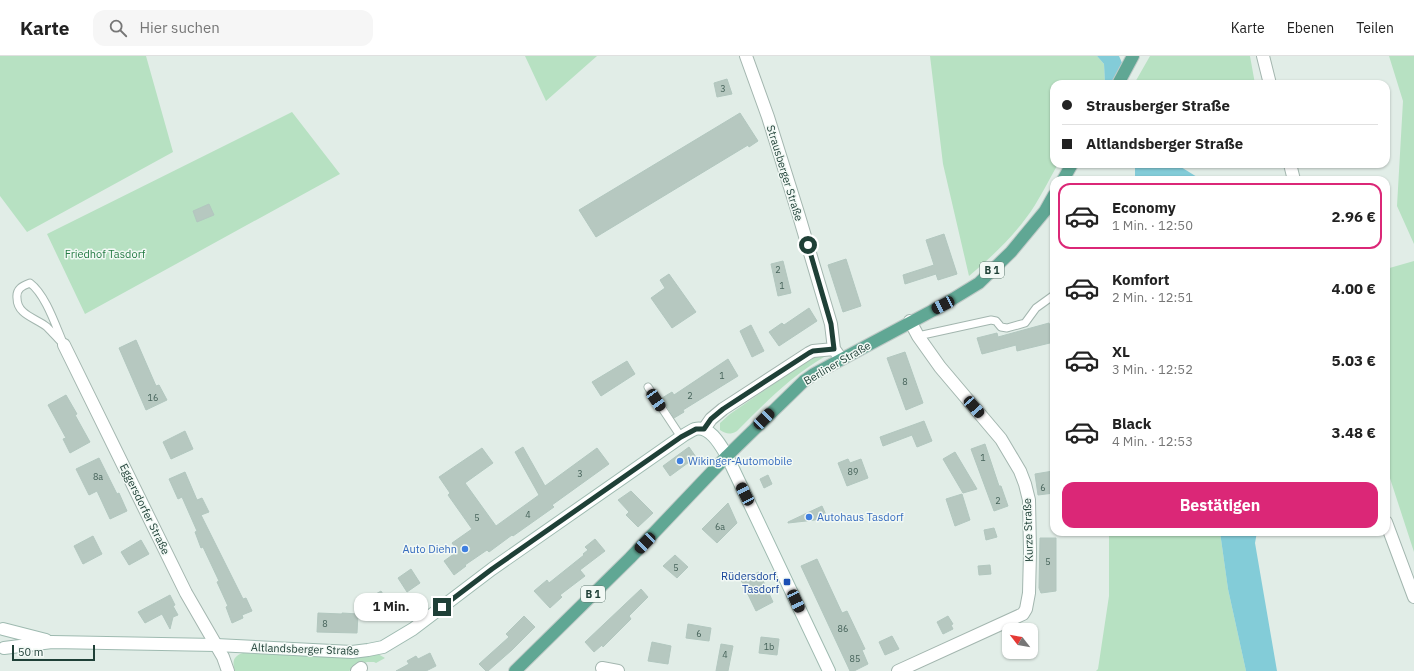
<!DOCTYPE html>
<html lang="de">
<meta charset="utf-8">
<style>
:root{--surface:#fff;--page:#f6f6f6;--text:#222;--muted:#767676;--line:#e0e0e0;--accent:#db2777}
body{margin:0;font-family:"IBM Plex Sans",sans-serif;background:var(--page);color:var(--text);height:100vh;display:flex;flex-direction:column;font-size:15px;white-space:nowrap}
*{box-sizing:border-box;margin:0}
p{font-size:13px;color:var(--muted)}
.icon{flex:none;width:22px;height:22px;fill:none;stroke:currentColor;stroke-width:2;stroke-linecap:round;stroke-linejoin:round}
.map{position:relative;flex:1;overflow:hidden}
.drawer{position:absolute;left:1050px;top:120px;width:340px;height:360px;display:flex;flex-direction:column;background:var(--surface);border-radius:12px;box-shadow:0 1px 3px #0004}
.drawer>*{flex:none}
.guide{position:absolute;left:1050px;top:24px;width:340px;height:88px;border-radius:12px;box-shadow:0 1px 3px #0004;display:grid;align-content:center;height:88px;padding:0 12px;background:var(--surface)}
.needle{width:26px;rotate:301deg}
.buttons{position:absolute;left:1002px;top:567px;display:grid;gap:8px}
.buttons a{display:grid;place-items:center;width:36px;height:36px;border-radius:8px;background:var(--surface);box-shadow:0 1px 3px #0004;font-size:20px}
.scale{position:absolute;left:12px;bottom:10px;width:83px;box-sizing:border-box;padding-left:4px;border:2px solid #1f4037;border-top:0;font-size:11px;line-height:14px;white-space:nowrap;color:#1f4037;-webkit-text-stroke:3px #f2f9f5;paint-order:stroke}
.end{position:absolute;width:18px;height:18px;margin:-9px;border:5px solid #1f4037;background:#fff;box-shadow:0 0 0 2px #fff}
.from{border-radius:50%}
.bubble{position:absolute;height:28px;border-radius:12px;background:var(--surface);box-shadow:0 1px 3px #0004;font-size:13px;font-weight:700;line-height:28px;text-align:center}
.car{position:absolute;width:12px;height:24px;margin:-12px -6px;border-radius:5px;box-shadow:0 0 3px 1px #0007;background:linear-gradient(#222 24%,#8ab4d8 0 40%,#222 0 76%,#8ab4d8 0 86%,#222 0)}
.guide b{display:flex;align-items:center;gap:14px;height:38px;font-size:15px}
.guide b+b{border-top:1px solid var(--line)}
.guide i{width:10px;height:10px;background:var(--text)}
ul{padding:7px 0 0;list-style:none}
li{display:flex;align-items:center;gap:12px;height:66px;margin:0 8px 6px;padding:0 4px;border:2px solid transparent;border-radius:12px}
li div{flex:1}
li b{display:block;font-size:15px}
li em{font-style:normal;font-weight:700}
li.current{border-color:var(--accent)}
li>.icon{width:36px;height:36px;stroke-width:1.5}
.button{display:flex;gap:8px;margin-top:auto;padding:8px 12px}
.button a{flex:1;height:46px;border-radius:12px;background:var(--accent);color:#fff;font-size:16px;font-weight:700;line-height:46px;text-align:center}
header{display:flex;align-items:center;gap:24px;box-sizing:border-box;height:56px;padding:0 20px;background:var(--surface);border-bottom:1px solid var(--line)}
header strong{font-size:19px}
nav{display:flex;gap:22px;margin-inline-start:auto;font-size:14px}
.search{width:280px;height:36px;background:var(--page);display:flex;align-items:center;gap:10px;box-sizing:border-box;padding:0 14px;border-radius:12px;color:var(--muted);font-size:15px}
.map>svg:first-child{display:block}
</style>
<header>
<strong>Karte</strong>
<div class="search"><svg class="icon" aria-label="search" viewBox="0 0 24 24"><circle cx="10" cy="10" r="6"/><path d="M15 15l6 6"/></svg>Hier suchen</div>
<nav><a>Karte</a><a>Ebenen</a><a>Teilen</a></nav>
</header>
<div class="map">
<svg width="1414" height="615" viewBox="0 0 1414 615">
<rect width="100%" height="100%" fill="#e1ede7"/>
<path fill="#b7e1c2" d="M0 0H146L173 96 27 176 0 140Z
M525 0H597L546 45Z
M930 0H1097L1104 8 1105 28H1054V108H1058C1050 122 1043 136 1035 149 1018 176 994 199 969 220L943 108Z
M1150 0H1250L1255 28H1134Z
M1389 0H1414V188L1397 150 1403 45Z
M292 56 340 118 85 258 47 178Z
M1414 205V496L1386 410V213Z
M824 298V301C791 320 764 348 737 375 730 379 726 378 720 374V367L730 358 801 309 815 301Z
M1109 476H1220L1228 533 1246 615H1096L1098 613 1109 540Z
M243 597 328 601H356L378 598 385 602 376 607 374 606H367L349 615H235C232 606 233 600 243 597Z"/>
<path fill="#83ccd8" d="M1097 0H1119L1123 9 1127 28H1105L1104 8Z
M1135 108H1176L1202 124H1140L1135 120Z
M1220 476H1257L1255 487 1277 615H1246L1228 533Z"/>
<path fill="#b6c8c0" stroke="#b2c7bf" d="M727 23 732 38 717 41 714 27Z
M740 57 758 85 749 91 748 89 596 181 579 154Z
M209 148 214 159 197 166 193 155Z
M944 178 957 218 938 224 936 218 905 228 903 219 934 209 926 184Z
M846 203 861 250 843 256 828 209Z
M783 205 791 237 778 240 771 208Z
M669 218 696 256 672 272 651 242 665 232 660 224Z
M809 252 817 265 779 290 769 276 782 267 784 269Z
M1049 267 1054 286 1017 295 1016 289 982 298 977 282 997 277 998 281Z
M751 269 764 295 752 301 740 275Z
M136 284 156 330 159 329 167 344 146 354 119 292Z
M905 296 923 347 906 354 887 302Z
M728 303 738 320 683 354 684 356 674 362 662 342 672 336 674 339Z
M627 305 635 318 601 340 592 326Z
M66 339 77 358 75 359 90 386 70 397 63 383 66 382 48 349Z
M924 365 932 385 917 391 912 379 883 390 880 381Z
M185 375 193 393 171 403 163 386Z
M985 388 999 430H1001L1008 450 994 455 971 393Z
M523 391 545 430 597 392 609 408 552 449 554 451 513 480 512 479 489 496 487 494 465 509 466 510 454 519 444 505 458 495 452 487 472 473 448 439 450 437 439 421 482 392 493 407 465 427 496 470 539 439 515 396Z
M689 391 696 401 670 420 663 410Z
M955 396 977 433 963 437 943 403Z
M99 402 117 438 119 437 127 455 110 463 97 435 89 439 76 413Z
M848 403 850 407 861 403 868 422 847 430 838 407Z
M1053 415 1054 437 1038 439 1035 418Z
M185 416 197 444 202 442 209 456 201 459 243 543 246 542 252 555 242 559 243 562 232 567 226 551 228 550 217 526 219 525 203 491 201 492 195 476 197 475 182 441 178 443 169 423Z
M768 419 772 428 764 432 760 423Z
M631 435 653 457 638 471 626 459 629 456 618 444Z
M962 438 970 464 955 470 946 443Z
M728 447 737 467 717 487 702 473Z
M822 450 826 459 815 464 788 467V466Z
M994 472 997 481 986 484 984 474Z
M93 480 102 498 83 508 74 490Z
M1040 482H1056V535L1041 537 1039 532Z
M595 483 605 495 580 514 585 520 560 539 562 541 550 552 534 535 547 524 549 527 584 499 583 498 588 494 585 491Z
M141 484 149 498 129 509 121 496Z
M675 499 688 511 677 522 663 510Z
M817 503 842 557 847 555 865 593 862 594 868 608 854 615H850L801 510Z
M990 509 991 518 979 519 978 510Z
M411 513 420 527 407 536 398 522Z
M759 516 773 546 756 555 741 524Z
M641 533 648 541 629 560 631 563 603 591 602 589 594 596 585 586Z
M381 535 389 548 377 555 369 542Z
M170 539 175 549 173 550 178 559 173 561 170 573 162 558 145 567 138 556Z
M318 557 342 558V557L358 558 357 577 317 576Z
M524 560 535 571 512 594 488 615H486L479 608 509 581 506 578Z
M948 560 953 568 951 569 953 573 943 578 937 566Z
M688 568 711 572 709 585 686 582Z
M892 580 899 593 885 599 879 586Z
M761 581 779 583 777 599 759 597Z
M652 586 671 590 668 608 648 605Z
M721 588 733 590 728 615H716Z
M430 597 436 610 426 615H396L409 608 407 605 416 600 418 603Z"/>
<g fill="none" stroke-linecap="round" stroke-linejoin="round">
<g stroke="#a3b6af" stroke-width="9">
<path id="lane" d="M30 227C46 239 56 271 64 289 58 283 53 277 47 271 36 262 17 259 17 242 16 233 22 230 30 227Z
M918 280 991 264 996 265 1001 271 1007 272 1025 267 1036 252 1054 239
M648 331 681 381"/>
</g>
<g stroke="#a3b6af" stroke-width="14">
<path id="street" d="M746 0 768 61 799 160 831 268 834 293 841 303
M1263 0 1270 28
M1290 108 1294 124
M64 289 186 537 223 601 228 615
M704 373 711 363 723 353 809 297 813 295 834 293
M1386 466 1414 541
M602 612 618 615
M357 615 361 612
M898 615 1023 558 1026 553 1029 537 1030 496 1029 444 1025 428 1020 415 1001 383 940 311 918 280 910 265"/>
</g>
<g stroke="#9ebab0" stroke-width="14">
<path id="secondary" d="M3 573 46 584
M4 592 52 586 216 589 352 596 368 594 383 591 413 573 492 513 684 379C688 377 692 374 695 373 710 369 721 390 727 400L829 615"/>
</g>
<g stroke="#c0cac7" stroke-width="14">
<path id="primary" d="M1118 28 1133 0
M1063 124 1072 108
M515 615 630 502 727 400 804 325 814 318 943 249 979 227 1011 196 1045 155 1054 139"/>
</g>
<use href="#lane" stroke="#fff" stroke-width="7"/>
<use href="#street" stroke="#fff" stroke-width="12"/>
<use href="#secondary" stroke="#fff" stroke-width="12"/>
<use href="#primary" stroke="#60a794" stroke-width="12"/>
</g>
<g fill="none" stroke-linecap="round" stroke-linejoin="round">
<path stroke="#1f4037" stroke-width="5" d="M442 551 492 513 681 381 696 373H704L711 363 723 353 809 297 813 295 834 293 831 268 808 189"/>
</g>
<g fill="#3f7fe0" stroke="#f2f9f5" stroke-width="1.5">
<circle cx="680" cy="405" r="4"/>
<circle cx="809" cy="461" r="4"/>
<circle cx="465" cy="493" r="4"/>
</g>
<rect fill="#1a4fb4" stroke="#f2f9f5" stroke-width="1.5" x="783" y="522" width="8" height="8" rx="2"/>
<g text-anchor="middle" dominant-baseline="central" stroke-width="3" stroke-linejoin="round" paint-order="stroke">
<g font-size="9" fill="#456259">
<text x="723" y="32">3</text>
<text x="778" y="213">2</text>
<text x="782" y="229">1</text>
<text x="722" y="319">1</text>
<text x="905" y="325">8</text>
<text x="690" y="339">2</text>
<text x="153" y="341">16</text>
<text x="983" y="401">1</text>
<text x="853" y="415">89</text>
<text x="580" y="417">3</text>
<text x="98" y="420">8a</text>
<text x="1043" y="431">6</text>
<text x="998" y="444">2</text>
<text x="528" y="458">4</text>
<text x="477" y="461">5</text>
<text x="720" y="470">6a</text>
<text x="1048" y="505">5</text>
<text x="676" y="511">5</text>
<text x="325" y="567">8</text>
<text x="843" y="572">86</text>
<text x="699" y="577">6</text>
<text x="769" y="590">1b</text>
<text x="725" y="598">4</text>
<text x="855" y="602">85</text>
</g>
<g fill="#f2f9f5" stroke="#5e7870" stroke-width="1">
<rect x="980" y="206" width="24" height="16" rx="3"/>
<rect x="581" y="530" width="24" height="16" rx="3"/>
</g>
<g font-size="10" font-weight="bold" fill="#1f4037">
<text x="992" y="214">B 1</text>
<text x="593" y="538">B 1</text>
</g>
<g font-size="11" fill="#1f4037" stroke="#f2f9f5">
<text transform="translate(785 117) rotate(73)">Strausberger Straße</text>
<text transform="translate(837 307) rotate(-30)">Berliner Straße</text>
<text transform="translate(145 453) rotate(64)">Eggersdorfer Straße</text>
<text transform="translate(1028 474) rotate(-92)">Kurze Straße</text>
<text transform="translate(305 593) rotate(2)">Altlandsberger Straße</text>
</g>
<g font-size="11" fill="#257b45" stroke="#f2f9f5">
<text x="105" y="198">Friedhof Tasdorf</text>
</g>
<g font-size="11" fill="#366cbe" stroke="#f2f9f5" text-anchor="start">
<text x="688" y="405">Wikinger-Automobile</text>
<text x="817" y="461">Autohaus Tasdorf</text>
<text x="457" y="493" text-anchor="end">Auto Diehn</text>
</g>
<g font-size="11" fill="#164399" stroke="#f2f9f5" text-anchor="end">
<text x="779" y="520">Rüdersdorf,<tspan x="779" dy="13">Tasdorf</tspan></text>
</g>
</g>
</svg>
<div class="buttons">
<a><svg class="needle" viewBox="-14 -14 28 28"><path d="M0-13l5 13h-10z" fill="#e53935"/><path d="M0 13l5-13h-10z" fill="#767676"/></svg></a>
</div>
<div class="scale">50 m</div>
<i class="end from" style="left:808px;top:189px"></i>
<i class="end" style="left:442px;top:551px"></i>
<div class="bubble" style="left:354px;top:537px;width:74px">1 Min.</div>
<i class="car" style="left:943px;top:249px;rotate:243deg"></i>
<i class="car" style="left:656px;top:344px;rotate:146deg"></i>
<i class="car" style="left:974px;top:351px;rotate:139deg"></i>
<i class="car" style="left:764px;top:363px;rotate:45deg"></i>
<i class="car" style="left:745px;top:438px;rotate:333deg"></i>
<i class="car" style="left:645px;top:487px;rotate:224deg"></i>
<i class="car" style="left:796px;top:545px;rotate:155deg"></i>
<div class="guide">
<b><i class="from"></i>Strausberger Straße</b>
<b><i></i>Altlandsberger Straße</b>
</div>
<section class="drawer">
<ul>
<li class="current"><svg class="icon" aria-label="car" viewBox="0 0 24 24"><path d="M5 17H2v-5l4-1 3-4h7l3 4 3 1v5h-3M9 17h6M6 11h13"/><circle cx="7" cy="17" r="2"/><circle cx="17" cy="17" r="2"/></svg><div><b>Economy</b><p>1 Min. · 12:50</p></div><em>2.96 €</em></li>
<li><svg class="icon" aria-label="car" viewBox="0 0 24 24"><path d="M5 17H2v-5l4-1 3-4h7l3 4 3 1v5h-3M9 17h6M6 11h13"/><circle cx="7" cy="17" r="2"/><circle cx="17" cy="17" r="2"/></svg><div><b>Komfort</b><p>2 Min. · 12:51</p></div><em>4.00 €</em></li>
<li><svg class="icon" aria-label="car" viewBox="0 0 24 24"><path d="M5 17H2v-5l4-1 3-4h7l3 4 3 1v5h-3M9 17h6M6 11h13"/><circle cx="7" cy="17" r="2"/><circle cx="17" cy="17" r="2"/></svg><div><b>XL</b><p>3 Min. · 12:52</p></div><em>5.03 €</em></li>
<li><svg class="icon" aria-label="car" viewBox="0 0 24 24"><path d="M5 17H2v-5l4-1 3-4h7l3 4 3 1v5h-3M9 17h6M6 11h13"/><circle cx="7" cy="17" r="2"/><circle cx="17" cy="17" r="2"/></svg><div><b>Black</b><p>4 Min. · 12:53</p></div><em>3.48 €</em></li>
</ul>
<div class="button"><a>Bestätigen</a></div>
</section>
</div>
